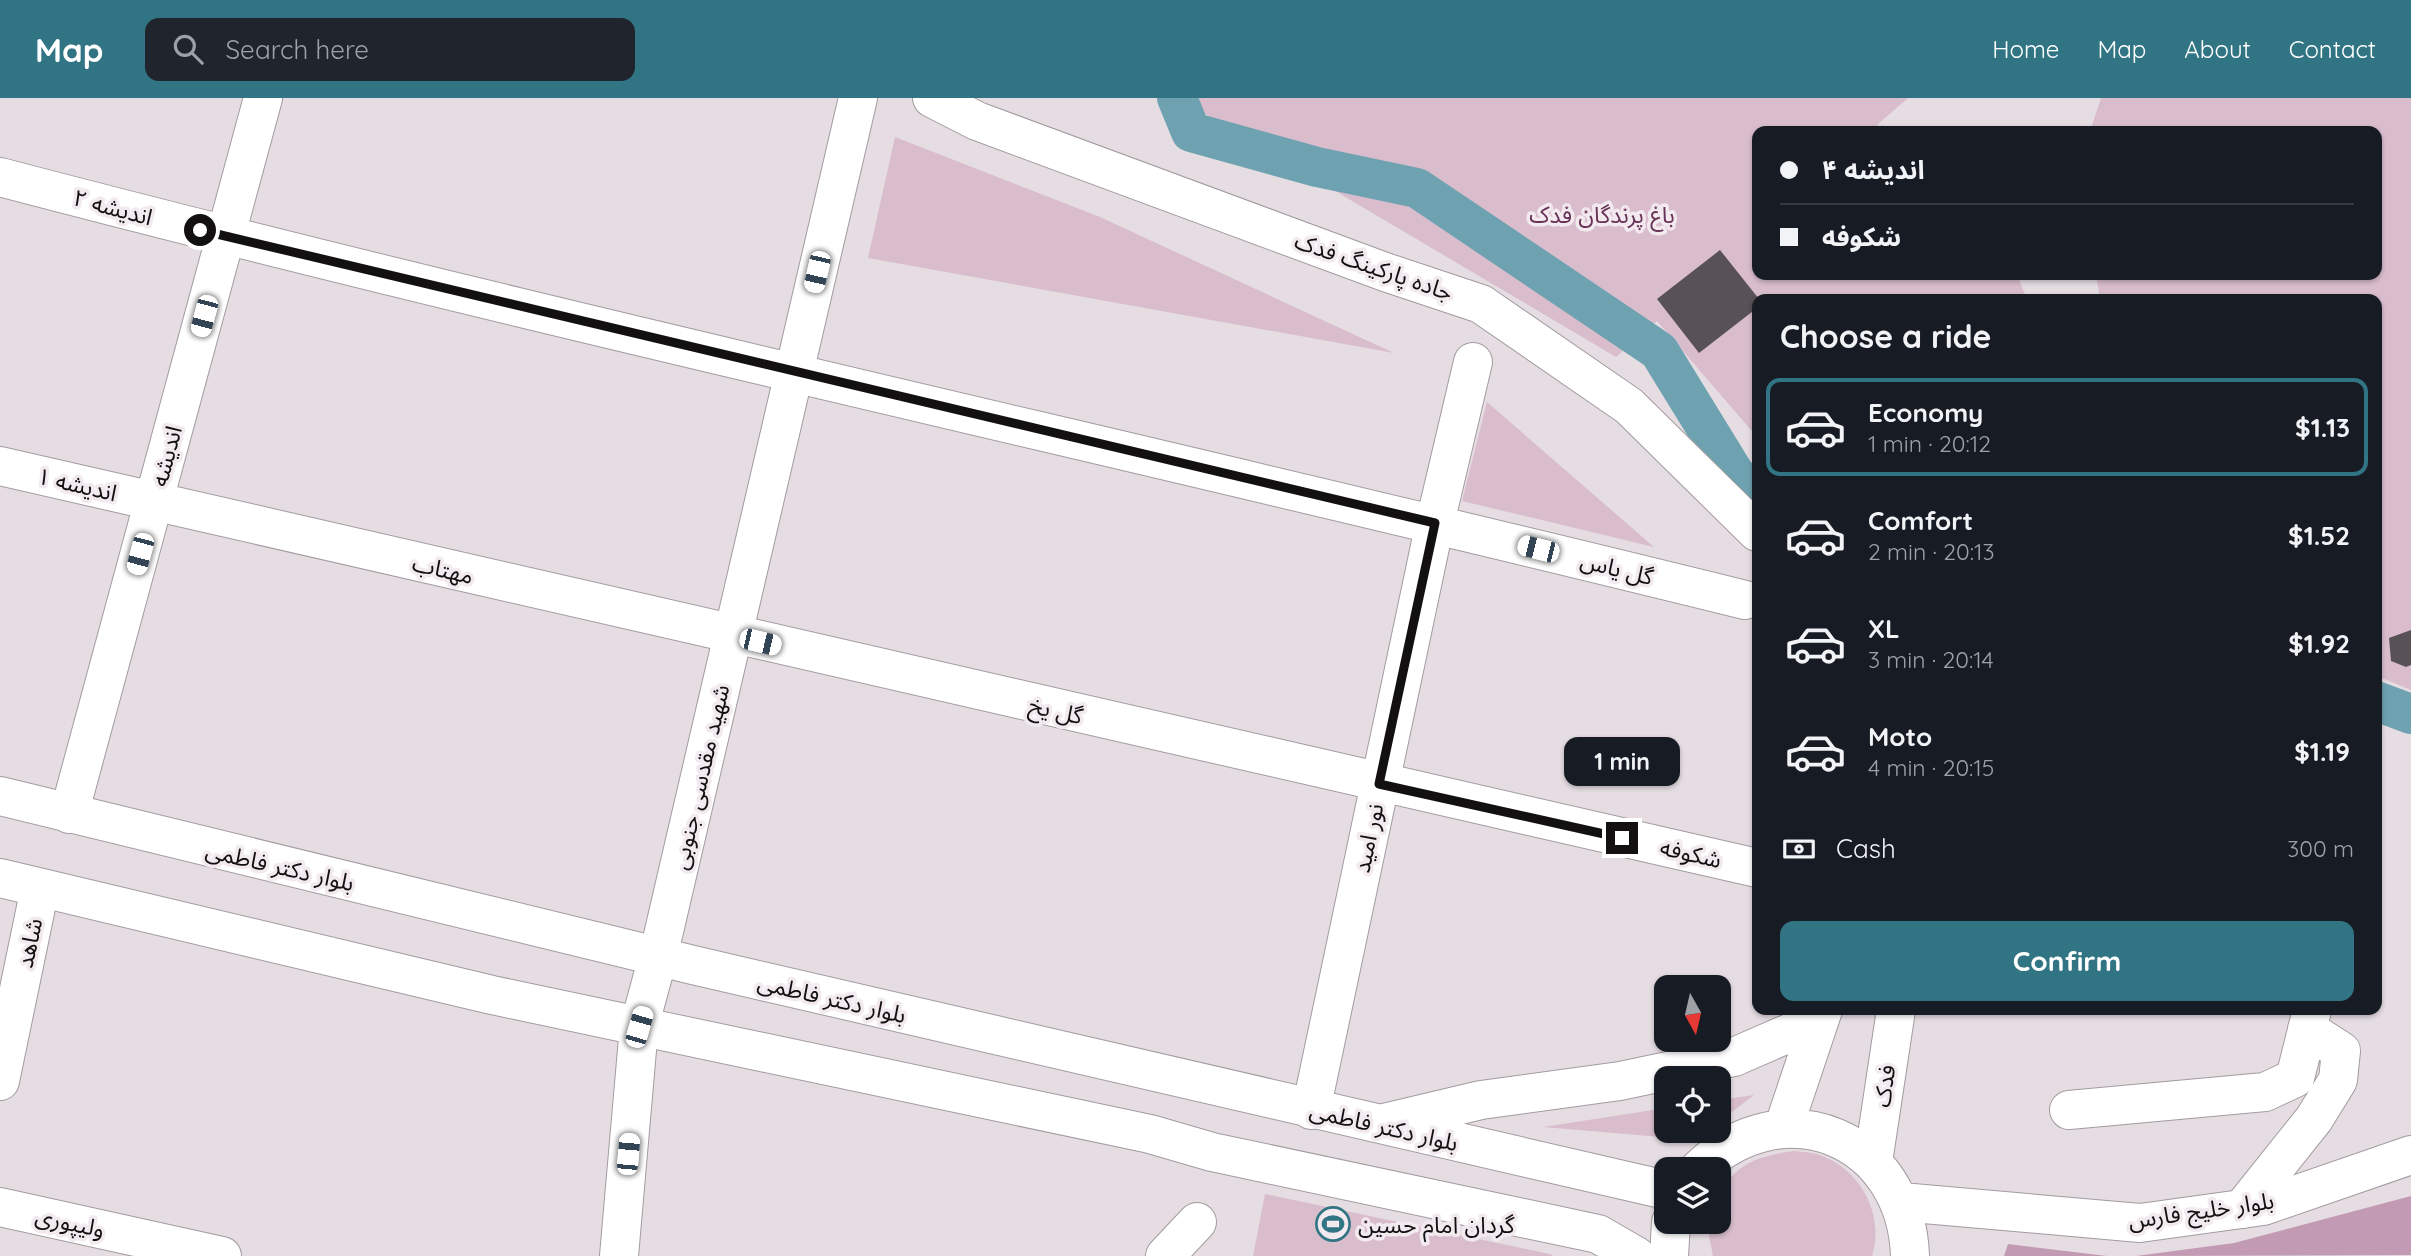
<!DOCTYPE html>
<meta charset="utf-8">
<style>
:root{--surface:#171b24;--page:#20242c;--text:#f1f3f6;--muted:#9ea1a6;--line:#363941;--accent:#317585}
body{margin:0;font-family:Quicksand,"Noto Sans Arabic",sans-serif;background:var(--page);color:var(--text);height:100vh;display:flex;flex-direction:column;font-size:26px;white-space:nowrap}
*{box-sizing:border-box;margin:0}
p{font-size:23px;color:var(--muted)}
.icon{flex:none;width:38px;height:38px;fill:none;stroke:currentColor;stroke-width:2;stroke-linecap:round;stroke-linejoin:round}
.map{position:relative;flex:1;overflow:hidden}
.side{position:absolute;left:1752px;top:196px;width:630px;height:721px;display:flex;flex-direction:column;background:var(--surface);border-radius:14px;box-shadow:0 2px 5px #0004}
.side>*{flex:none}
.guide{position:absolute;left:1752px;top:28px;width:630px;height:154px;border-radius:14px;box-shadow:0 2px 5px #0004;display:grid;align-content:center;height:154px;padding:0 28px;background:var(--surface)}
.needle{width:46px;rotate:172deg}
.buttons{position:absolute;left:1654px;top:877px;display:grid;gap:14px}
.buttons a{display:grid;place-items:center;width:77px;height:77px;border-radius:14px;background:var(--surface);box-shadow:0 2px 5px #0004;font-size:35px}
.end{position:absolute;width:32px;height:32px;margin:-16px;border:9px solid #121011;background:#fff;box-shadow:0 0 0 4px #fff}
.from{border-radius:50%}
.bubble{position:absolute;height:49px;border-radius:14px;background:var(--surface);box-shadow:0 2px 5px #0004;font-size:23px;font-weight:700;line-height:49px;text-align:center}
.car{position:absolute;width:21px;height:42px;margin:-21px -10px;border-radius:9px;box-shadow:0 0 5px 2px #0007;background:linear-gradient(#fff 24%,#345 0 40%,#fff 0 76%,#345 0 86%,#fff 0)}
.guide b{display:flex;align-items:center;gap:24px;height:66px;font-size:26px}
.guide b+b{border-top:2px solid var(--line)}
.guide i{width:18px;height:18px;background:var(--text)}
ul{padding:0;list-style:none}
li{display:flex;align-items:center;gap:21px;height:98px;margin:0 14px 10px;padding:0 14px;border:4px solid transparent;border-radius:14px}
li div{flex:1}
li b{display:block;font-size:26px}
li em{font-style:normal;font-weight:700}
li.current{border-color:var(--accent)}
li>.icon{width:63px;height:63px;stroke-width:1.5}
h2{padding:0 28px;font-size:32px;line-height:84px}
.pay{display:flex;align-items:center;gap:18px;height:77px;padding:0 28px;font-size:26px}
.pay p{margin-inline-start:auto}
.button{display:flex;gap:14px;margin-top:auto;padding:14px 28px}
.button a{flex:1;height:80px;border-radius:14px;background:var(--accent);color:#fff;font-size:28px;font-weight:700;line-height:80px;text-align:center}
header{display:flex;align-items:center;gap:42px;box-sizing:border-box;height:98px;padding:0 35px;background:var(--accent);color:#fff}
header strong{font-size:33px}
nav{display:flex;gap:38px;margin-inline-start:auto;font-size:24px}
.search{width:490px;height:63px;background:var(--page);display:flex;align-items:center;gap:18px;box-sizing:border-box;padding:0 24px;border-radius:14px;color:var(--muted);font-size:26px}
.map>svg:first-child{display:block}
</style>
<header>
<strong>Map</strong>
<div class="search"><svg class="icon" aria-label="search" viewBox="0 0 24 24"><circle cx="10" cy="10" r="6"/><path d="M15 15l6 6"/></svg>Search here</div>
<nav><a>Home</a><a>Map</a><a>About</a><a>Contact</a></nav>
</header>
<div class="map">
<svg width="2411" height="1158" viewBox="0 0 2411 1158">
<rect width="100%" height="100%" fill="#e5dde2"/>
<path fill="#d9bdcd" d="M1178 0H1908L1877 27 1895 33H1757V177H2017L2027 201H1757V339L1657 223 1616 259Z
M2101 0H2411V592L2377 578 2376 201H2095L2099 195 2096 177H2376V33H2090Z
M895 39 1100 119 1394 255 868 160Z
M1487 304 1654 449 1462 403Z
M1754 997 1719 1024V1002Z
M1666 1010V1032L1707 1033 1696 1042 1543 1029Z
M1794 1053C1803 1054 1814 1054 1822 1058 1861 1072 1885 1118 1872 1158H1713L1709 1138 1711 1124H1718C1718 1073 1748 1059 1794 1053Z
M1265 1096 1550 1156 1553 1158H1253Z"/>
<path fill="#c39ab3" d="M2411 1098V1157L2136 1158 2234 1145Z
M2008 1146 2107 1158H2004Z"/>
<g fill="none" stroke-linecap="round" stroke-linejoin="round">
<path stroke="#6ea2b0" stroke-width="40" d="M1177 0 1191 34 1317 69 1417 90 1659 253 1734 375 1757 401
M2376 603 2411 616"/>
</g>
<path fill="#585155" d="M1720 152 1759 201 1757 210 1699 255 1657 201Z
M2411 532V567L2406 569 2391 563 2389 540Z"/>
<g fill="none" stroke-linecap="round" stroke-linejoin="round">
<g stroke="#a29b9f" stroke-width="40">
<path id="street" d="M0 79C579 231 1164 358 1745 502
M0 368 1757 770
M69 716 263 0
M0 983 40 790
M1311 1012 1435 425 1473 264
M2069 1012 2265 994 2295 980 2312 912
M0 1109 222 1158
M2242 1111 2314 1021 2338 982 2341 953 2307 931
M1165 1158 1197 1124"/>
</g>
<g stroke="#a29b9f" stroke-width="40">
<path id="secondary" d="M932 0 977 23 1385 174 1481 206 1629 308 1757 434
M0 698 693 867 1666 1092
M0 780 492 897 1150 1036 1212 1054 1598 1136 1636 1158
M1384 1025 1481 1002 1620 983 1734 959 1819 922
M1783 1031 1823 912
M1873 1064 1896 912
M1699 1071C1785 989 1906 1040 1910 1158
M1901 1104 2140 1125 2263 1108 2411 1057
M619 1158 639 929 658 859 858 0
M1669 1158 1671 1124"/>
</g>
<use href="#street" stroke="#fff" stroke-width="38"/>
<use href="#secondary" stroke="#fff" stroke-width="38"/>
</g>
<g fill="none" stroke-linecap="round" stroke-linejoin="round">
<path stroke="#121011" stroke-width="9" d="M200 132 1435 425 1379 686 1622 740"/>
</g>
<defs>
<g id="stadium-ring" transform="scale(1.75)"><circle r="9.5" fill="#f2eaef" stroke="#317585" stroke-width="1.5"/><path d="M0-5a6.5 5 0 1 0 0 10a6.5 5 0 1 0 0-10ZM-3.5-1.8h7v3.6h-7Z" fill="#317585"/></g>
</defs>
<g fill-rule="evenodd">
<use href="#stadium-ring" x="1333" y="1126"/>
</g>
<g text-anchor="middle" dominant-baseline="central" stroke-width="7" stroke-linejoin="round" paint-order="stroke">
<g font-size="23" fill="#121011" stroke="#f2eaef">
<text transform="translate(113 109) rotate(15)">اندیشه ۲</text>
<text transform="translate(1374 168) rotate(19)">جاده پارکینگ فدک</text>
<text transform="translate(166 358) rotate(-75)">اندیشه</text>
<text transform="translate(77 386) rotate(13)">اندیشه ۱</text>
<text transform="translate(1617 470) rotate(14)">گل یاس</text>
<text transform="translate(443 471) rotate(13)">مهتاب</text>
<text transform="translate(1056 612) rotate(13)">گل یخ</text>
<text transform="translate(700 679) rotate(-77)">شهید مقدسی جنوبی</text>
<text transform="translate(1368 740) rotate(-78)">نور امید</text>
<text transform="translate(1691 755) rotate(13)">شکوفه</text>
<text transform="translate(280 768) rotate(13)">بلوار دکتر فاطمی</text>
<text transform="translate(29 845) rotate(-78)">شاهد</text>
<text transform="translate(832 900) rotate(13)">بلوار دکتر فاطمی</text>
<text transform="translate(1884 988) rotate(-82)">فدک</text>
<text transform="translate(1384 1028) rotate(13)">بلوار دکتر فاطمی</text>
<text transform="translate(2201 1112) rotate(-8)">بلوار خلیج فارس</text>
<text transform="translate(70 1124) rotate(12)">ولیپوری</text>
</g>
<g font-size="23" fill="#673255" stroke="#f2eaef">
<text x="1602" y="116">باغ پرندگان فدک</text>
</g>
<g font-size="23" fill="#121011" stroke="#f2eaef" text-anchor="start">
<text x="1358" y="1126">گردان امام حسین</text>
</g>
</g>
</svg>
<div class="buttons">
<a><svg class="needle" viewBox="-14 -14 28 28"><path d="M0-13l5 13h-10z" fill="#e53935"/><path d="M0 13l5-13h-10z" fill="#9ea1a6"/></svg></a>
<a><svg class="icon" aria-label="locate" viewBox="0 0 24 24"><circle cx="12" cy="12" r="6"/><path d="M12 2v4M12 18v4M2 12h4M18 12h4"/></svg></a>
<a><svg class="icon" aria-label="layers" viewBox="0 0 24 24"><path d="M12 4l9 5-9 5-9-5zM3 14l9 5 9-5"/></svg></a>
</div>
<i class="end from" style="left:200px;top:132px"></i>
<i class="end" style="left:1622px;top:740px"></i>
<div class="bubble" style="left:1564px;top:639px;width:116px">1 min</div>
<i class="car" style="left:817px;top:174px;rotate:193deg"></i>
<i class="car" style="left:204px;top:218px;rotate:195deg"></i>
<i class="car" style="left:1538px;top:451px;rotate:284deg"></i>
<i class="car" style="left:140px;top:456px;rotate:195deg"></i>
<i class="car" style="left:760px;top:544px;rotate:103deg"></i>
<i class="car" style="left:639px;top:929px;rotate:16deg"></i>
<i class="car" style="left:628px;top:1056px;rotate:5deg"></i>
<div class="guide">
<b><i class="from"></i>اندیشه ۴</b>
<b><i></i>شکوفه</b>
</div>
<section class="side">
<h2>Choose a ride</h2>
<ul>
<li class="current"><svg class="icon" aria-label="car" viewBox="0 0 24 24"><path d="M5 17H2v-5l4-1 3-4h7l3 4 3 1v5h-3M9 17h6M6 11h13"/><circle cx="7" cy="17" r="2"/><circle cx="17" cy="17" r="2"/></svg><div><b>Economy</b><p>1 min · 20:12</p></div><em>$1.13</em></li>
<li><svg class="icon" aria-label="car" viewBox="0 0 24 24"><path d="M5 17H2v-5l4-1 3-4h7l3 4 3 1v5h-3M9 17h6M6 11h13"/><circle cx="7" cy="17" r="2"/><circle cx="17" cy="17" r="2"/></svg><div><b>Comfort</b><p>2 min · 20:13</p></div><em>$1.52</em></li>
<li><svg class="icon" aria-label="car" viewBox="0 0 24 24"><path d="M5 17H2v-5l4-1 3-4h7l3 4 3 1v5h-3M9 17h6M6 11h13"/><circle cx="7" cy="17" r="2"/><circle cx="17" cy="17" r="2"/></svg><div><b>XL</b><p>3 min · 20:14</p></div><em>$1.92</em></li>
<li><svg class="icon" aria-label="car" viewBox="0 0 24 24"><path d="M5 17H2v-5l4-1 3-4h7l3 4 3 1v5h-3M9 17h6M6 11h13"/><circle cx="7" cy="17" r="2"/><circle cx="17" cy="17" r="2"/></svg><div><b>Moto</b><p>4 min · 20:15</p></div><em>$1.19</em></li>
</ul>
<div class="pay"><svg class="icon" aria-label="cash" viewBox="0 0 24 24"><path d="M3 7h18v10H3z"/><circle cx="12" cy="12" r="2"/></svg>Cash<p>300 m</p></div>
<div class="button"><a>Confirm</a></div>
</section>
</div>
